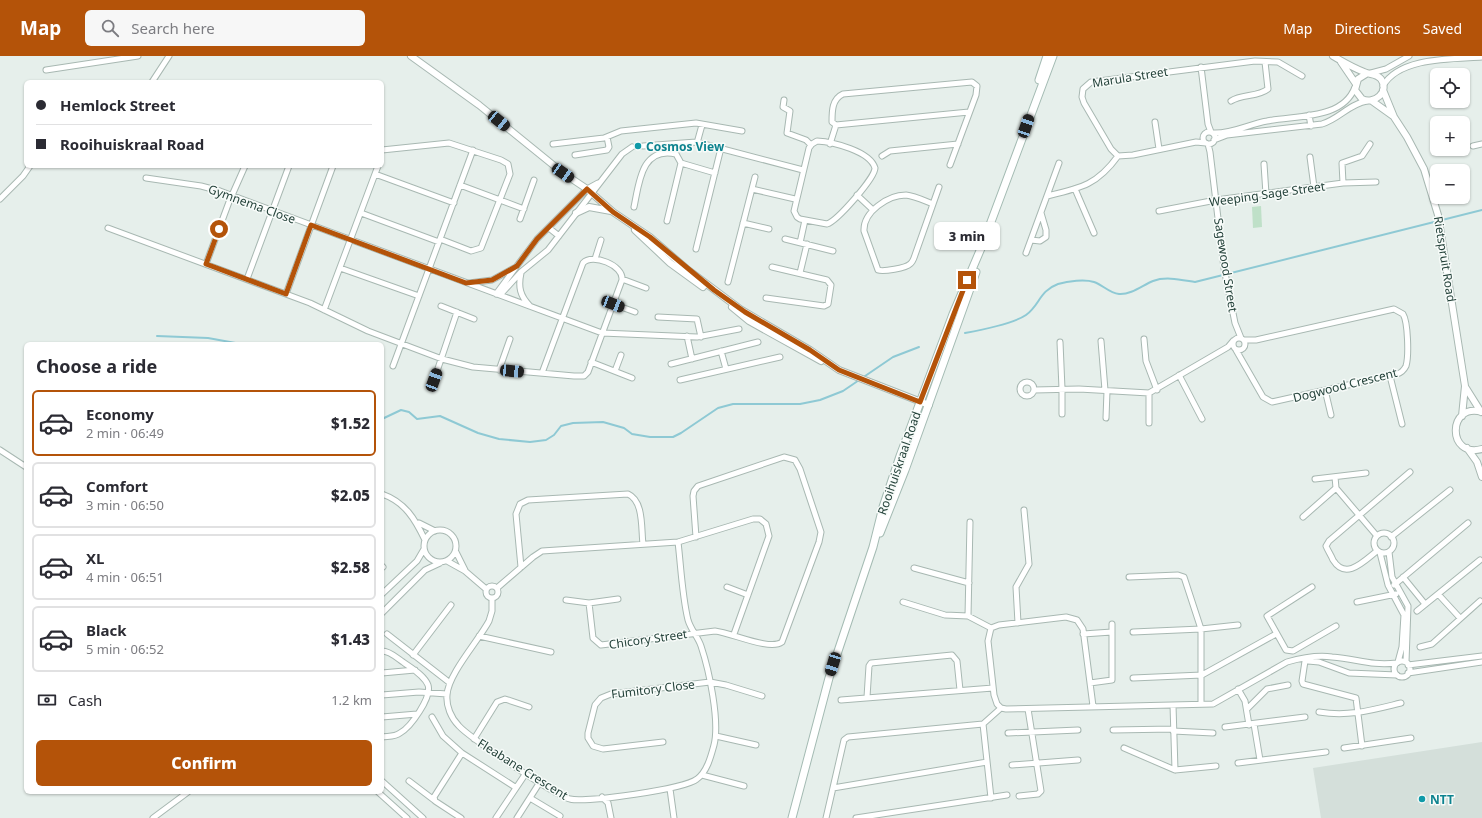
<!DOCTYPE html>
<meta charset="utf-8">
<style>
:root{--surface:#fff;--page:#f7f7f7;--text:#2b2b33;--muted:#7c7c81;--line:#e1e1e2;--accent:#b45309}
body{margin:0;font-family:"Noto Sans",sans-serif;background:var(--page);color:var(--text);height:100vh;display:flex;flex-direction:column;font-size:15px;white-space:nowrap}
*{box-sizing:border-box;margin:0}
p{font-size:13px;color:var(--muted)}
.icon{flex:none;width:22px;height:22px;fill:none;stroke:currentColor;stroke-width:2;stroke-linecap:round;stroke-linejoin:round}
.map{position:relative;flex:1;overflow:hidden}
.side{position:absolute;left:24px;top:286px;width:360px;height:452px;display:flex;flex-direction:column;background:var(--surface);border-radius:6px;box-shadow:0 1px 3px #0004}
.side>*{flex:none}
.top-card{position:absolute;left:24px;top:24px;width:360px;height:88px;border-radius:6px;box-shadow:0 1px 3px #0004;display:grid;align-content:center;height:88px;padding:0 12px;background:var(--surface)}
.buttons{position:absolute;left:1430px;top:12px;display:grid;gap:8px}
.buttons a{display:grid;place-items:center;width:40px;height:40px;border-radius:6px;background:var(--surface);box-shadow:0 1px 3px #0004;font-size:20px}
.end{position:absolute;width:18px;height:18px;margin:-9px;border:5px solid #b45309;background:#fff;box-shadow:0 0 0 2px #fff}
.from{border-radius:50%}
.bubble{position:absolute;height:28px;border-radius:6px;background:var(--surface);box-shadow:0 1px 3px #0004;font-size:13px;font-weight:800;line-height:28px;text-align:center}
.car{position:absolute;width:12px;height:24px;margin:-12px -6px;border-radius:5px;box-shadow:0 0 3px 1px #0007;background:linear-gradient(#222 24%,#8ab4d8 0 40%,#222 0 76%,#8ab4d8 0 86%,#222 0)}
.top-card b{display:flex;align-items:center;gap:14px;height:38px;font-size:15px}
.top-card b+b{border-top:1px solid var(--line)}
.top-card i{width:10px;height:10px;background:var(--text)}
ul{padding:0;list-style:none}
li{display:flex;align-items:center;gap:12px;height:66px;margin:0 8px 6px;padding:0 4px;border:2px solid var(--line);border-radius:6px}
li div{flex:1}
li b{display:block;font-size:15px}
li em{font-style:normal;font-weight:800}
li.selected{border-color:var(--accent)}
li>.icon{width:36px;height:36px;stroke-width:1.5}
h2{padding:0 12px;font-size:18px;line-height:48px}
.pay{display:flex;align-items:center;gap:10px;height:44px;padding:0 12px;font-size:15px}
.pay p{margin-inline-start:auto}
.action{display:flex;gap:8px;margin-top:auto;padding:8px 12px}
.action a{flex:1;height:46px;border-radius:6px;background:var(--accent);color:#fff;font-size:16px;font-weight:800;line-height:46px;text-align:center}
header{display:flex;align-items:center;gap:24px;box-sizing:border-box;height:56px;padding:0 20px;background:var(--accent);color:#fff}
header strong{font-size:19px}
nav{display:flex;gap:22px;margin-inline-start:auto;font-size:14px}
.search{width:280px;height:36px;background:var(--page);display:flex;align-items:center;gap:10px;box-sizing:border-box;padding:0 14px;border-radius:6px;color:var(--muted);font-size:15px}
.map>svg:first-child{display:block}
</style>
<header>
<strong>Map</strong>
<div class="search"><svg class="icon" aria-label="search" viewBox="0 0 24 24"><circle cx="10" cy="10" r="6"/><path d="M15 15l6 6"/></svg>Search here</div>
<nav><a>Map</a><a>Directions</a><a>Saved</a></nav>
</header>
<div class="map">
<svg width="1482" height="762" viewBox="0 0 1482 762">
<rect width="100%" height="100%" fill="#e6efeb"/>
<path fill="#d4dfda" d="M1482 686V762H1321L1313 712Z"/>
<path fill="#bfe0c8" d="M1261 150 1262 171 1253 172 1252 151Z"/>
<g fill="none" stroke-linecap="round" stroke-linejoin="round">
<path stroke="#8ec9d4" stroke-width="2" d="M965 277C981 274 1013 268 1026 259 1040 249 1039 235 1058 228 1068 225 1085 223 1094 226 1103 229 1109 237 1119 238 1131 239 1143 229 1153 225 1166 220 1182 224 1195 226L1482 154
M157 280 208 282 241 288
M382 363 401 354 409 356 417 363 440 360 478 377 499 383 530 386 546 384 554 379 561 370 573 367 603 366 624 372 632 378 650 381H673L681 377 718 352 733 348H800L820 344 843 335 893 301 919 291"/>
<path stroke="#bfccc8" stroke-width="5" stroke-dasharray="5 2.5" stroke-linecap="butt" d="M632 91 643 90"/>
<g stroke="#a8b8b2" stroke-width="7">
<path id="minor" d="M1201 11 1208 68 1211 76
M46 14 138 0
M1371 17 1386 13 1409 0
M152 26 169 0
M1383 30C1399 1 1453 3 1482 1
M784 44 783 51 790 55 787 77 806 84 811 89
M1231 45C1242 38 1258 41 1268 33L1265 6
M1309 59 1311 70
M1155 66 1159 93
M836 69 832 66C832 55 832 43 843 38L972 26 977 30 976 39 950 109
M836 69 969 56
M1203 82a6 6 0 1 1 12 0a6 6 0 1 1-12 0Z
M1213 77C1232 78 1249 68 1267 65 1296 59 1343 64 1355 31
M1214 84 1227 79 1322 68C1339 63 1349 48 1367 45
M817 85C833 86 870 95 875 112 875 122 837 165 827 168L800 163 797 161 794 155 809 92 812 88Z
M697 87 702 69
M1206 87 1196 86 1133 99 1118 100 1111 93 1084 47 1082 41 1083 33 1091 26 1255 5 1278 6 1302 20
M553 88 604 82 621 75 696 67 742 75
M830 88 836 69
M1208 88 1210 96 1224 212 1235 267 1241 282
M643 90 696 86 803 114
M1473 90 1482 88
M382 94 449 87 501 104 508 108 510 118 481 192 471 195 440 183
M575 99 607 94 609 91 607 81
M882 100 890 95 958 88
M1310 101 1314 131
M681 107 715 117
M1264 108 1266 138
M375 118 454 147
M146 122 201 130 220 135 602 277 697 281 739 273
M1343 127 1342 107 1362 100 1370 88
M460 129 524 153
M752 133 795 143
M1075 133 1094 177
M857 139 873 154
M1047 140C1081 132 1097 129 1118 100
M0 143 23 120 30 110
M933 148C925 145 915 140 906 139 888 139 863 156 864 175L878 214C883 216 906 212 910 208 913 206 914 202 915 199L939 131
M634 151C639 128 641 90 676 98L681 107 667 165
M1159 155 1216 144 1343 127 1376 126
M361 157 439 186
M520 163 534 124
M743 167 769 173
M108 172 310 247 368 275 442 303 473 311 574 320H584L588 316 622 224C624 209 592 197 583 207L542 317
M549 172 559 180
M785 183 833 195
M1031 184 1040 185 1046 181V174L1041 157
M800 187 805 164
M696 193 721 92
M1026 197 1059 107
M595 203 601 184
M206 208 229 146 245 110
M340 212 419 240
M521 217C518 231 520 240 530 250
M800 217 807 188
M247 223 289 110
M622 223 646 232
M728 226 755 121
M469 227 492 224 514 212
M286 238 333 110
M496 238 537 183 587 133 598 127
M500 239 521 216 548 194 622 98 632 91
M766 242 824 250 828 248 831 229 827 224 772 211
M613 248 635 256
M441 250 474 263
M324 254 378 110
M658 261 697 263 701 281
M687 280 692 303
M1233 288a6 6 0 1 1 12 0a6 6 0 1 1-12 0Z
M1144 283 1146 305 1157 334
M1101 285 1105 334
M1060 286 1062 333V358
M1236 294 1263 341 1272 346 1397 318C1401 317 1404 314 1406 310 1409 300 1408 266 1403 258L1394 253 1256 284H1245
M721 295 726 313
M591 306 632 322
M671 308 758 286
M393 310 473 94
M499 314 510 283
M615 315 621 299
M1179 319 1202 363
M1390 320 1402 368
M434 324 457 256
M680 324 780 301
M1020 333a7 7 0 1 1 14 0a7 7 0 1 1-14 0Z
M1034 334 1079 333 1149 337 1228 291 1233 285
M1325 334 1331 359
M1106 362 1107 335
M1149 367V337
M0 394 26 411
M1335 421 1336 432 1377 480
M1315 423 1366 417
M382 438C405 446 415 463 425 484
M1303 461 1336 432
M419 467 435 475
M424 490a16 16 0 1 1 32 0a16 16 0 1 1-32 0Z
M1374 487a10 10 0 1 1 20 0a10 10 0 1 1-20 0Z
M1391 481 1450 434
M1377 495C1364 505 1346 525 1333 504 1331 499 1328 495 1326 490L1329 485 1410 416
M456 496 465 514
M1389 496 1392 521 1408 550 1406 606
M1380 497 1388 529 1404 559 1402 591 1398 606
M447 505 465 515 486 533
M382 510 383 511
M521 511 516 458 520 448 528 444 628 438C644 445 641 473 643 488
M914 512 969 527
M1129 521 1178 519 1184 521 1201 573V648
M1403 521 1425 548
M1394 529 1468 467
M486 536a6 6 0 1 1 12 0a6 6 0 1 1-12 0Z
M727 531 748 539
M1312 531 1267 560 1286 594 1293 595 1336 570
M497 532 533 501 542 495 678 486 753 463H760L766 468 769 480 734 578
M382 538 417 505 424 493
M1438 538 1460 562
M492 542V555L489 565C479 584 448 618 447 639 446 650 451 662 459 670 469 681 557 741 570 743 586 747 685 733 697 723 707 716 711 700 714 689 720 665 709 614 701 590 698 581 691 574 688 564 682 539 681 511 678 486
M566 544 589 547 618 543
M903 546 945 559 968 560 991 572
M1357 546 1396 538
M589 547 593 582 601 589 715 575C732 577 770 595 782 586L819 486 821 476 800 413 795 404 784 401 698 430 694 435 693 440 696 481
M1417 555 1480 504
M382 557 425 514 440 507
M968 560 970 466
M1018 567 1016 531 1029 508 1024 454
M1133 576 1201 573 1238 569
M387 578 450 627
M1083 578 1112 576
M479 580 551 596
M1420 591 1432 588 1480 545
M382 595C390 595 397 602 403 606 411 612 424 619 428 629 432 641 411 671 400 677 395 681 388 680 382 681
M413 599 451 549
M1305 605 1302 625 1303 628 1356 642 1362 690
M1308 605 1319 606 1349 617 1397 619
M1394 613a8 8 0 1 1 16 0a8 8 0 1 1-16 0Z
M1408 609 1482 600
M382 617 415 614
M1408 617 1482 606
M1133 622 1202 619 1276 578
M1090 627 1112 624V568
M1238 633 1245 645 1249 669
M382 639 419 636 447 638
M867 641 869 610 871 607 952 599 957 605 960 634
M841 644 993 632
M1173 649 1175 714 1216 710
M1093 650 1083 573 1077 564 1066 561 999 569 991 572 988 585 994 639 997 648 1001 652 1006 653 1213 648 1287 606C1301 602 1318 599 1332 601 1358 603 1370 610 1397 607
M1247 653 1267 633 1288 629
M1319 656C1349 661 1372 654 1401 647
M382 661 417 658
M432 661 443 680 462 697 515 731
M1254 668 1260 704
M1225 671 1305 661
M1113 674 1173 673
M1173 675 1213 677
M1008 677 1078 674
M716 680 756 689
M474 683 497 646 505 643 529 651
M663 686 603 693 593 690 588 682V677L595 649 601 642 611 638 710 626 726 629 762 640
M1124 692 1175 714
M1344 692 1411 682
M1238 707 1326 696
M1012 709 1078 704
M702 719 744 730
M382 725 423 762
M409 725 434 744
M833 732 987 706
M670 733 674 762
M378 736 407 762
M1019 740 1038 738 1041 735 1028 653
M602 741 608 747 611 762
M530 742 560 760
M991 742 983 668 1001 652
M153 762 188 736
M461 762 435 745 434 741 462 697
M496 762 526 717
M517 762 540 726
M826 762 844 684 848 681 983 668
M856 762 1007 739"/>
</g>
<g stroke="#a8b8b2" stroke-width="8">
<path id="tertiary" d="M411 0 479 49 563 117 587 133 613 156 650 181 688 214 740 253 810 294 839 314 929 349
M1333 0C1343 6 1354 12 1364 16 1370 19 1376 17 1381 23 1390 36 1374 49 1362 43L1355 34 1358 23 1366 18
M1341 6 1356 28
M1383 34 1394 61 1407 81 1424 113 1438 159 1465 330 1462 360
M1372 45 1393 60
M576 157 589 151 611 155
M635 174 670 207 703 231
M732 251 749 265 821 305
M1466 332 1481 356
M1482 356C1447 346 1447 403 1482 393
M1467 392 1477 406 1482 421"/>
</g>
<g stroke="#a4bbb3" stroke-width="9">
<path id="secondary" d="M1039 24 1047 0
M880 477 905 414 976 216
M792 762 829 622 873 491 883 451 900 400 953 258 982 190 1053 0"/>
</g>
<use href="#minor" stroke="#fff" stroke-width="5"/>
<use href="#tertiary" stroke="#fff" stroke-width="6"/>
<use href="#secondary" stroke="#fff" stroke-width="7"/>
</g>
<g fill="none" stroke-linecap="round" stroke-linejoin="round">
<path stroke="#b45309" stroke-width="5" d="M219 173 206 208 286 238 311 169 466 227 492 224 517 210 537 183 587 133 613 156 650 181 714 234 745 256 810 294 839 314 920 346 967 224"/>
</g>
<g fill="#0f9aa8" stroke="#f7fbf9" stroke-width="1.5">
<circle cx="638" cy="90" r="4"/>
<circle cx="1422" cy="743" r="4"/>
</g>
<g text-anchor="middle" dominant-baseline="central" stroke-width="3" stroke-linejoin="round" paint-order="stroke">
<g font-size="12" fill="#24423a" stroke="#f7fbf9">
<text transform="translate(1130 21) rotate(-9)">Marula Street</text>
<text transform="translate(1267 138) rotate(-8)">Weeping Sage Street</text>
<text transform="translate(252 148) rotate(20)">Gymnema Close</text>
<text transform="translate(1445 203) rotate(81)">Rietspruit Road</text>
<text transform="translate(1226 209) rotate(81)">Sagewood Street</text>
<text transform="translate(1345 329) rotate(-14)">Dogwood Crescent</text>
<text transform="translate(899 407) rotate(-71)">Rooihuiskraal Road</text>
<text transform="translate(648 583) rotate(-8)">Chicory Street</text>
<text transform="translate(653 633) rotate(-7)">Fumitory Close</text>
<text transform="translate(523 713) rotate(32)">Fleabane Crescent</text>
</g>
<g font-size="12" font-weight="bold" fill="#0d838f" stroke="#f7fbf9" text-anchor="start">
<text x="646" y="90">Cosmos View</text>
<text x="1430" y="743">NTT</text>
</g>
</g>
</svg>
<div class="buttons">
<a><svg class="icon" aria-label="locate" viewBox="0 0 24 24"><circle cx="12" cy="12" r="6"/><path d="M12 2v4M12 18v4M2 12h4M18 12h4"/></svg></a>
<a>+</a>
<a>−</a>
</div>
<i class="end from" style="left:219px;top:173px"></i>
<i class="end" style="left:967px;top:224px"></i>
<div class="bubble" style="left:934px;top:166px;width:66px">3 min</div>
<i class="car" style="left:499px;top:65px;rotate:129deg"></i>
<i class="car" style="left:1026px;top:70px;rotate:19deg"></i>
<i class="car" style="left:563px;top:117px;rotate:124deg"></i>
<i class="car" style="left:613px;top:248px;rotate:111deg"></i>
<i class="car" style="left:512px;top:315px;rotate:95deg"></i>
<i class="car" style="left:434px;top:324px;rotate:20deg"></i>
<i class="car" style="left:833px;top:608px;rotate:197deg"></i>
<div class="top-card">
<b><i class="from"></i>Hemlock Street</b>
<b><i></i>Rooihuiskraal Road</b>
</div>
<section class="side">
<h2>Choose a ride</h2>
<ul>
<li class="selected"><svg class="icon" aria-label="car" viewBox="0 0 24 24"><path d="M5 17H2v-5l4-1 3-4h7l3 4 3 1v5h-3M9 17h6M6 11h13"/><circle cx="7" cy="17" r="2"/><circle cx="17" cy="17" r="2"/></svg><div><b>Economy</b><p>2 min · 06:49</p></div><em>$1.52</em></li>
<li><svg class="icon" aria-label="car" viewBox="0 0 24 24"><path d="M5 17H2v-5l4-1 3-4h7l3 4 3 1v5h-3M9 17h6M6 11h13"/><circle cx="7" cy="17" r="2"/><circle cx="17" cy="17" r="2"/></svg><div><b>Comfort</b><p>3 min · 06:50</p></div><em>$2.05</em></li>
<li><svg class="icon" aria-label="car" viewBox="0 0 24 24"><path d="M5 17H2v-5l4-1 3-4h7l3 4 3 1v5h-3M9 17h6M6 11h13"/><circle cx="7" cy="17" r="2"/><circle cx="17" cy="17" r="2"/></svg><div><b>XL</b><p>4 min · 06:51</p></div><em>$2.58</em></li>
<li><svg class="icon" aria-label="car" viewBox="0 0 24 24"><path d="M5 17H2v-5l4-1 3-4h7l3 4 3 1v5h-3M9 17h6M6 11h13"/><circle cx="7" cy="17" r="2"/><circle cx="17" cy="17" r="2"/></svg><div><b>Black</b><p>5 min · 06:52</p></div><em>$1.43</em></li>
</ul>
<div class="pay"><svg class="icon" aria-label="cash" viewBox="0 0 24 24"><path d="M3 7h18v10H3z"/><circle cx="12" cy="12" r="2"/></svg>Cash<p>1.2 km</p></div>
<div class="action"><a>Confirm</a></div>
</section>
</div>
